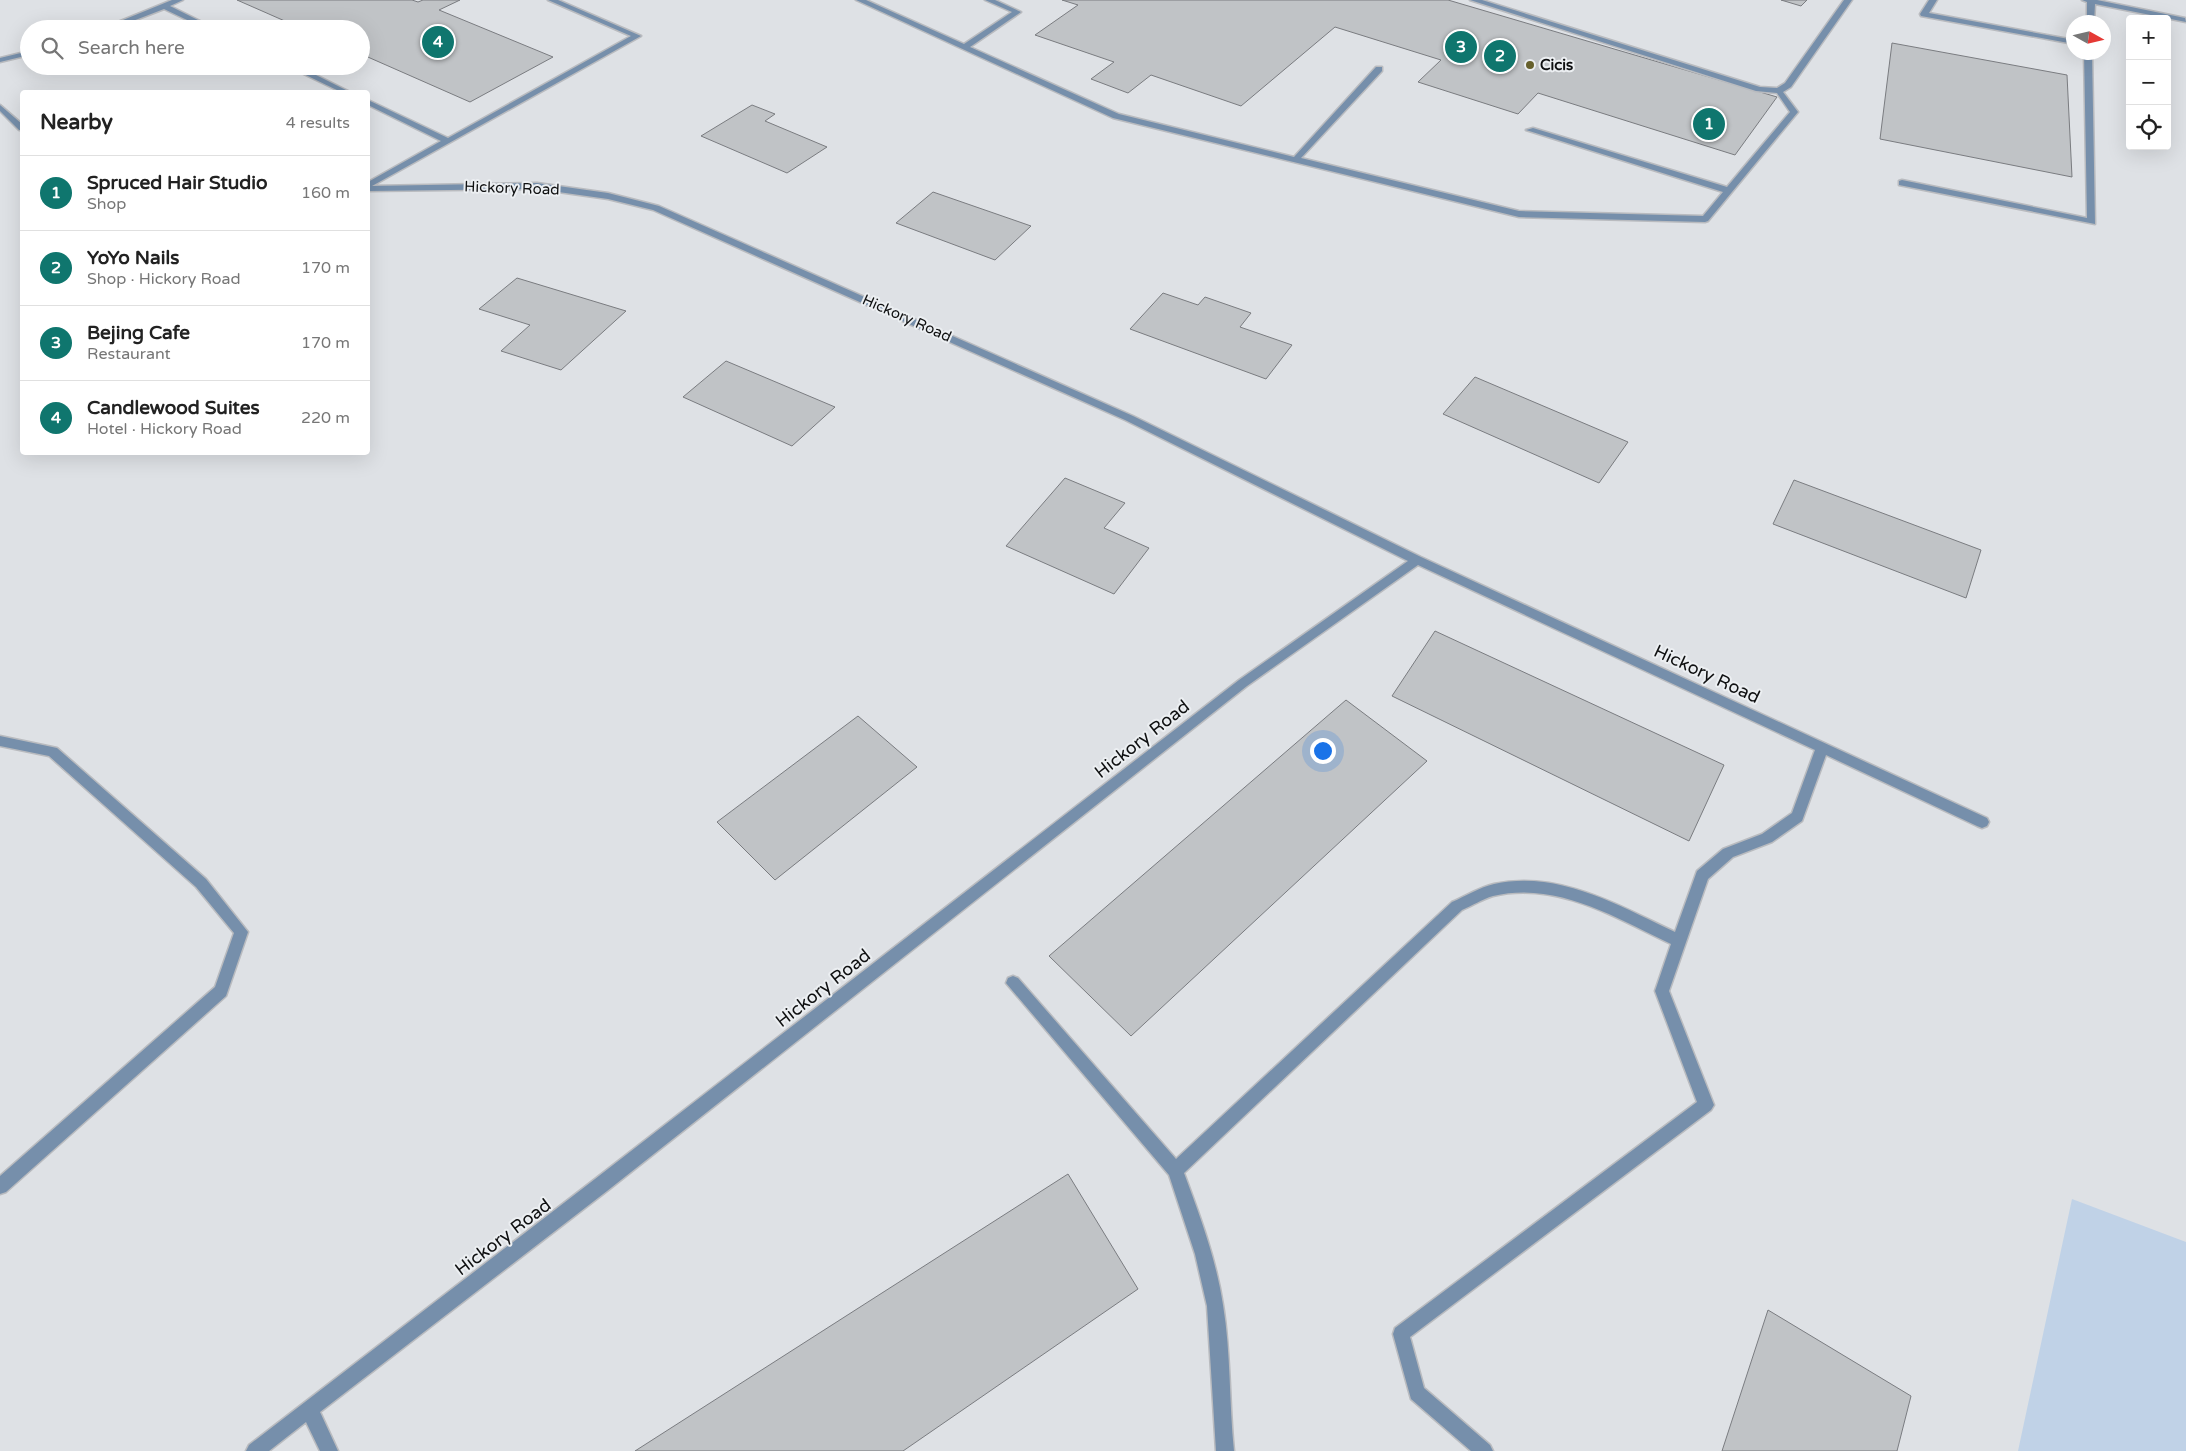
<!DOCTYPE html>
<meta charset="utf-8">
<style>
:root{--surface:#fff;--page:#f6f6f6;--text:#222;--muted:#767676;--line:#e0e0e0;--accent:#0f766e}
body{margin:0;font-family:"Varela Round",sans-serif;background:var(--page);color:var(--text)}
.controls{position:absolute;right:15px;top:15px;display:grid;overflow:hidden;border-radius:5px;box-shadow:0 5px 20px #0002}
.controls button{width:45px;height:45px;display:grid;place-items:center;padding:0;border:0;border-bottom:1px solid var(--line);background:var(--surface);color:var(--text);font:25px sans-serif}
.compass{position:absolute;left:2066px;top:15px;width:45px;height:45px;border-radius:50%;background:var(--surface);box-shadow:0 5px 20px #0002;rotate:98deg}
.you{position:absolute;left:1322px;top:750px;width:18px;height:18px;margin:-12px;border:4px solid #fff;border-radius:50%;background:#1a73e8;box-shadow:0 0 0 8px #1a73e833}
.badge{display:grid;place-items:center;width:32px;height:32px;border-radius:50%;background:var(--accent);color:#fff;font-size:16px;font-weight:700}
.pin{position:absolute;translate:-50% -50%;border:2px solid #fff;box-shadow:0 1px 5px #0006}
.list{margin:0;padding:0;list-style:none}
h2{display:flex;justify-content:space-between;align-items:center;height:65px;margin:0;padding:0 20px;font-size:21px}
h2 small{font-size:16px;font-weight:400;color:var(--muted)}
.list li{display:grid;grid-template-columns:32px 1fr auto;gap:15px;align-items:center;box-sizing:border-box;height:75px;padding:0 20px;border-top:1px solid var(--line)}
.list b{display:block;font-size:19px;white-space:nowrap}
.list p{margin:0;font-size:16px;white-space:nowrap;color:var(--muted)}
.list em{font-size:16px;font-style:normal;color:var(--muted)}
.icon{flex:none;width:28px;height:28px;fill:none;stroke:currentColor;stroke-width:2;stroke-linecap:round;stroke-linejoin:round}
.map{position:relative;flex:none;width:2186px;height:1451px;overflow:hidden}
.search{position:absolute;background:var(--surface);box-shadow:0 5px 20px #0002;left:20px;top:20px;width:350px;height:55px;display:flex;align-items:center;gap:12px;box-sizing:border-box;padding:0 18px;border-radius:28px;color:var(--muted);font-size:19px}
.panel{position:absolute;background:var(--surface);box-shadow:0 5px 20px #0002;left:20px;top:90px;width:350px;height:365px;border-radius:5px}
.map>svg:first-child{display:block}
.green{fill:#c0d2e7}
.building{fill:#c0c3c6;stroke:#7a7c80}
.lines{fill:none;stroke-linecap:round;stroke-linejoin:round}
.minor-casing{stroke:#b9bbbf;stroke-width:3}
.minor{fill:#768fab;fill-rule:evenodd}
.poi-dot{fill:#66602c;stroke:#eceff2;stroke-width:2}
.labels{text-anchor:middle;stroke-width:4;stroke-linejoin:round;paint-order:stroke}
.far-poi-label{font-size:15px;font-weight:bold;fill:#0f1011;stroke:#eceff2;text-anchor:start}
.far-street-label{font-size:15px;fill:#0f1011;stroke:#eceff2}
.street-label{font-size:18px;fill:#0f1011;stroke:#eceff2}
</style>
<div class="map">
<svg width="2186" height="1451" viewBox="0 0 2186 1451">
<rect width="100%" height="100%" fill="#dee1e5"/>
<path class="green" d="M2072 1199 2186 1242V1451H2018Z"/>
<g class="building">
<path d="M237 0H412L418 2 423 0H460L439 10 553 57 470 102 361 54V29H303Z"/>
<path d="M1062 0H1448L1777 97 1735 155 1538 93 1518 114 1418 82 1441 60 1335 27 1241 106 1151 75 1128 93 1091 79 1114 62 1035 35 1078 5Z"/>
<path d="M1781 0H1807L1801 6Z"/>
<path d="M1892 43 2067 75 2072 177 1880 139Z"/>
<path d="M752 105 775 114 765 121 827 147 787 173 701 136Z"/>
<path d="M933 192 1031 226 995 260 896 223Z"/>
<path d="M517 278 626 311 561 370 501 351 530 325 479 309Z"/>
<path d="M1163 293 1198 305 1205 297 1251 313 1240 327 1292 345 1266 379 1130 329Z"/>
<path d="M726 361 835 407 792 446 683 397Z"/>
<path d="M1475 377 1628 442 1599 483 1443 414Z"/>
<path d="M1065 478 1125 503 1104 528 1149 548 1114 594 1006 546Z"/>
<path d="M1794 480 1981 550 1966 598 1773 524Z"/>
<path d="M1435 631 1724 765 1689 841 1392 696Z"/>
<path d="M1346 700 1427 761 1131 1036 1049 956Z"/>
<path d="M858 716 917 767 775 880 717 822Z"/>
<path d="M1068 1174 1138 1289 903 1451H635Z"/>
<path d="M1768 1310 1911 1396 1897 1451H1722Z"/>
</g>
<g class="lines">
<g class="minor-casing">
<g id="minor">
<path d="M172 0H183L170 6 216 29H206L164 9 112 29H101Z"/>
<path d="M548 0H558L641 36 372 186 537 183 608 193 659 206 1133 416 1421 557 1987 818 1989 822 1987 826 1982 828 1977 826 1826 755 1802 821 1772 842 1733 857 1708 879 1669 991 1714 1105 1711 1110 1410 1337 1424 1388 1490 1445 1493 1451H1471L1411 1399 1393 1334 1395 1328 1697 1102 1655 991 1671 944C1616 918 1557 881 1493 896 1482 899 1472 906 1462 910L1184 1173C1200 1216 1216 1259 1223 1305 1231 1353 1229 1403 1234 1451H1216L1207 1306 1195 1254 1169 1175 1006 983 1008 978 1013 976 1018 978 1176 1159 1452 902C1466 896 1480 887 1494 884 1559 870 1619 906 1675 932L1697 871 1723 849 1762 834 1792 813 1815 750 1418 565 1247 686 607 1191 320 1412 338 1451H320L306 1422 269 1451H246L249 1445 595 1179 1239 680 1408 561 1125 420 653 210 608 199 537 189 368 191V182L441 141 368 105V100L448 138 631 36Z"/>
<path d="M856 0H866L964 44 1012 12 985 0H995L1021 12 970 47 1119 114 1294 157 1376 67H1382V71L1301 158 1519 211 1703 216 1723 192 1526 130 1533 128 1727 187 1790 112 1777 93 1756 91 1470 0H1482L1760 87 1777 88 1785 83 1844 0H1852L1791 87 1783 92 1798 112 1708 221 1705 222 1519 217 1113 118Z"/>
<path d="M1929 0H1937L1929 13 2074 40V44L1921 16 1920 14Z"/>
<path d="M2082 0H2097L2185 18 2186 22 2095 4 2094 22H2087V2Z"/>
<path d="M29 51V55L0 62V58Z"/>
<path d="M2084 52H2092L2095 224 1899 185V181L1902 180 2087 218Z"/>
<path d="M287 66H298L350 92H341Z"/>
<path d="M0 105 22 124V130H19L0 111Z"/>
<path d="M0 736 57 748 206 879 248 932 226 996 6 1192 0 1194V1176L215 987 234 933 196 887 49 756 0 746Z"/>
</g>
</g>
<use href="#minor" class="minor"/>
</g>
<circle class="poi-dot" cx="1530" cy="65" r="5"/>
<g class="labels">
<g class="far-poi-label">
<text x="1540" y="70">Cicis</text>
</g>
<g class="far-street-label">
<text transform="translate(512 188) rotate(2)" y="5">Hickory Road</text>
<text transform="translate(907 318) rotate(24)" y="5">Hickory Road</text>
</g>
<g class="street-label">
<text transform="translate(1707 674) rotate(25)" y="6">Hickory Road</text>
<text transform="translate(1142 739) rotate(-38)" y="6">Hickory Road</text>
<text transform="translate(823 988) rotate(-38)" y="6">Hickory Road</text>
<text transform="translate(503 1237) rotate(-37)" y="6">Hickory Road</text>
</g>
</g>
</svg>
<div class="controls">
<button>+</button>
<button>−</button>
<button><svg class="icon" aria-label="locate" viewBox="0 0 24 24"><circle cx="12" cy="12" r="6"/><path d="M12 2v4M12 18v4M2 12h4M18 12h4"/></svg></button>
</div>
<svg class="compass" viewBox="-18 -18 36 36"><path d="M0-13l5 13h-10z" fill="#e53935"/><path d="M0 13l5-13h-10z" fill="#767676"/></svg>
<div class="you"></div>
<div class="pin badge" style="left:1709px;top:124px">1</div>
<div class="pin badge" style="left:1500px;top:56px">2</div>
<div class="pin badge" style="left:1461px;top:47px">3</div>
<div class="pin badge" style="left:438px;top:42px">4</div>
<div class="search"><svg class="icon" aria-label="search" viewBox="0 0 24 24"><circle cx="10" cy="10" r="6"/><path d="M15 15l6 6"/></svg>Search here</div>
<section class="panel">
<h2>Nearby<small>4 results</small></h2>
<ul class="list">
<li><span class="badge">1</span><div><b>Spruced Hair Studio</b><p>Shop</p></div><em>160 m</em></li>
<li><span class="badge">2</span><div><b>YoYo Nails</b><p>Shop · Hickory Road</p></div><em>170 m</em></li>
<li><span class="badge">3</span><div><b>Bejing Cafe</b><p>Restaurant</p></div><em>170 m</em></li>
<li><span class="badge">4</span><div><b>Candlewood Suites</b><p>Hotel · Hickory Road</p></div><em>220 m</em></li>
</ul>
</section>
</div>
